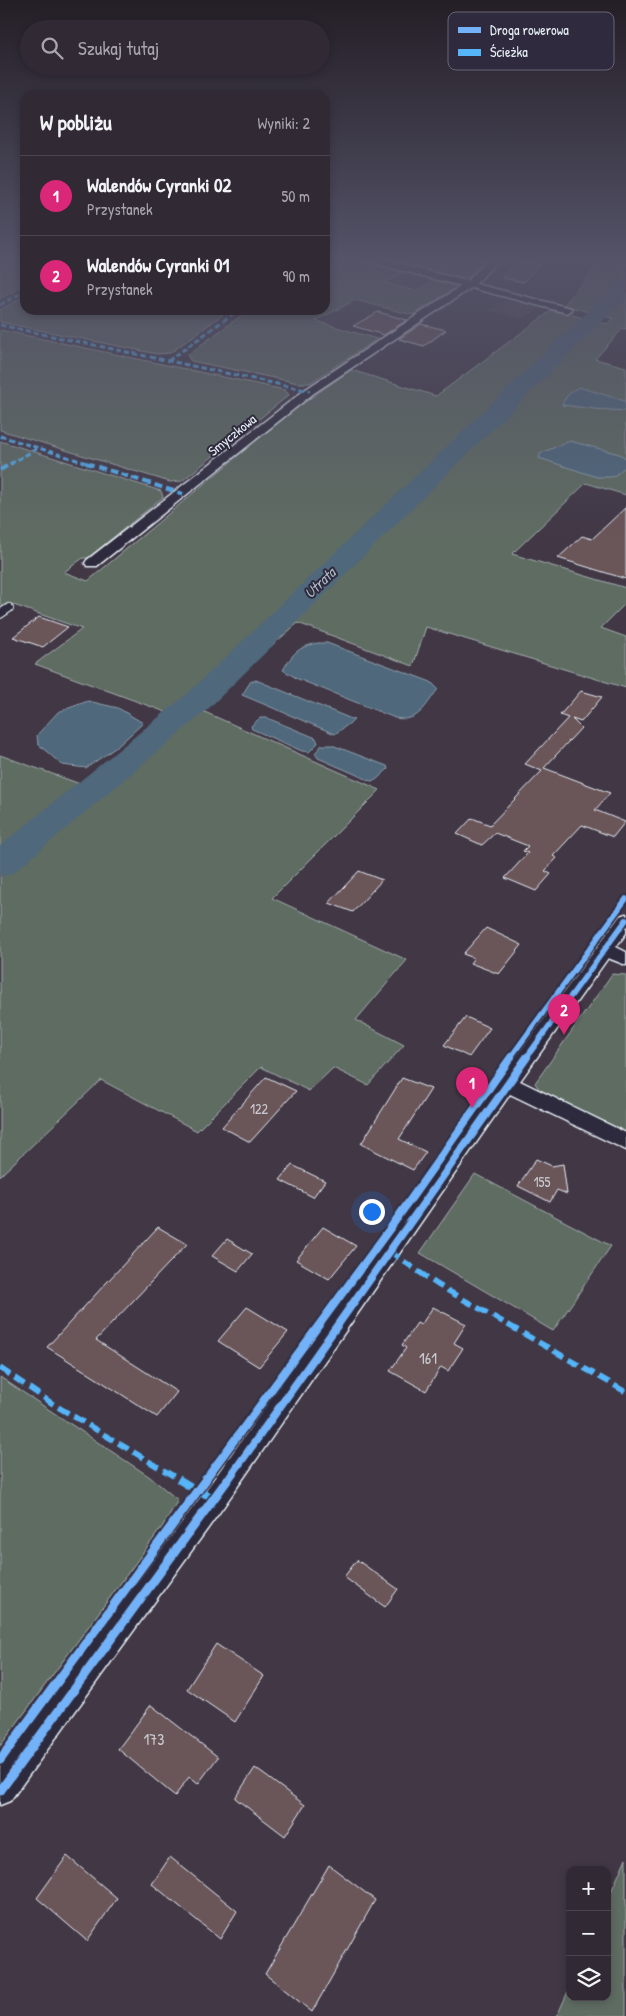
<!DOCTYPE html>
<html lang="pl">
<meta charset="utf-8">
<style>
:root{--surface:#312934;--page:#3d3540;--text:#f1f3f6;--muted:#a8a6ac;--line:#4c454f;--accent:#db2777}
body{margin:0;font-family:"Patrick Hand",sans-serif;background:var(--page);color:var(--text)}
.controls{position:absolute;right:15px;bottom:15px;display:grid;overflow:hidden;border-radius:10px;box-shadow:0 2px 8px #0003}
.controls button{width:45px;height:45px;display:grid;place-items:center;padding:0;border:0;border-bottom:1px solid var(--line);background:var(--surface);color:var(--text);font:25px sans-serif}
.you{position:absolute;left:371px;top:1211px;width:18px;height:18px;margin:-12px;border:4px solid #fff;border-radius:50%;background:#1a73e8;box-shadow:0 0 0 8px #1a73e833}
.badge{display:grid;place-items:center;width:32px;height:32px;border-radius:50%;background:var(--accent);color:#fff;font-size:16px;font-weight:700}
.pin{position:absolute;translate:-50% -41px;filter:drop-shadow(0 1px 2px #0008)}
.pin::after{content:'';position:absolute;top:26px;width:18px;height:15px;background:inherit;clip-path:polygon(0 0,100% 0,50% 100%)}
.list{margin:0;padding:0;list-style:none}
h2{display:flex;justify-content:space-between;align-items:center;height:65px;margin:0;padding:0 20px;font-size:21px}
h2 small{font-size:16px;font-weight:400;color:var(--muted)}
.list li{display:grid;grid-template-columns:32px 1fr auto;gap:15px;align-items:center;box-sizing:border-box;height:80px;padding:0 20px;border-top:1px solid var(--line)}
.list b{display:block;font-size:19px;white-space:nowrap}
.list p{margin:0;font-size:16px;white-space:nowrap;color:var(--muted)}
.list em{font-size:16px;font-style:normal;color:var(--muted)}
.icon{flex:none;width:28px;height:28px;fill:none;stroke:currentColor;stroke-width:2;stroke-linecap:round;stroke-linejoin:round}
.map{position:relative;flex:none;width:626px;height:2016px;overflow:hidden}
.search{position:absolute;background:var(--surface);box-shadow:0 2px 8px #0003;left:20px;top:20px;width:310px;height:55px;display:flex;align-items:center;gap:12px;box-sizing:border-box;padding:0 18px;border-radius:28px;color:var(--muted);font-size:19px}
.panel{position:absolute;background:var(--surface);box-shadow:0 2px 8px #0003;left:20px;top:90px;width:310px;height:225px;border-radius:15px}
.map>svg:first-child{display:block}
.built{fill:#50444e}
.green{fill:#5e6c62;stroke:#a3aead}
.water{fill:#50687b;stroke:#8d9fad}
.lines{fill:none;stroke-linecap:round;stroke-linejoin:round}
.river{fill:#50687b;fill-rule:evenodd}
.building{fill:#6a5559;stroke:#e8f1f8}
.lane-casing{stroke:#e8f1f8;stroke-width:10}
.street-casing{stroke:#e8f1f8;stroke-width:3}
.lane{stroke:#2f2a3d;stroke-width:8}
.street{fill:#2f2a3d;fill-rule:evenodd}
.quiet-far3{stroke:#56b5f8;stroke-width:3;stroke-dasharray:5.5 3;stroke-linecap:butt}
.quiet-far2{stroke:#56b5f8;stroke-width:4;stroke-dasharray:8 4;stroke-linecap:butt}
.quiet-far1{stroke:#56b5f8;stroke-width:5.5;stroke-dasharray:12 5.5;stroke-linecap:butt}
.quiet{stroke:#56b5f8;stroke-width:8;stroke-dasharray:15 8;stroke-linecap:butt}
.cycleway-far2-casing{stroke:#2f2a3d;stroke-width:9}
.cycleway-far1-casing{stroke:#2f2a3d;stroke-width:11}
.cycleway-casing{stroke:#2f2a3d;stroke-width:12}
.cycleway-far2{stroke:#73b2f8;stroke-width:5.5}
.cycleway-far1{stroke:#73b2f8;stroke-width:8}
.cycleway{stroke:#73b2f8;stroke-width:9}
.labels{text-anchor:middle;stroke-width:4;stroke-linejoin:round;paint-order:stroke}
.far-street-label{font-size:14px;fill:#e8f1f8;stroke:#2f2a3d}
.number-label{font-size:14px;fill:#c8cad0}
.far-water-label{font-size:15px;font-style:italic;fill:#abbac6;stroke:#2f2a3d}
.near-number-label{font-size:16px;fill:#c8cad0}
.key{fill:#2f2a3d;stroke:#666675;stroke-width:1}
.key-label{font-size:14px;fill:#e8f1f8}
</style>
<div class="map">
<svg width="626" height="2016" viewBox="0 0 626 2016">
<rect width="100%" height="100%" fill="#413745"/>
<filter id="ink" filterUnits="userSpaceOnUse"><feTurbulence type="fractalNoise" baseFrequency=".02" numOctaves="2"/><feDisplacementMap in="SourceGraphic" scale="10" xChannelSelector="R" yChannelSelector="G"/><feConvolveMatrix kernelMatrix="1 2 1 2 8 2 1 2 1" color-interpolation-filters="sRGB"/></filter>
<g filter="url(#ink)">
<g class="built">
<path d="M403 272 434 280 416 291 385 283Z"/>
<path d="M509 299 542 307 523 319 490 310Z"/>
</g>
<g class="green">
<path d="M0 258H25V285L0 299Z"/>
<path d="M327 258H349L403 272 385 283 416 291 434 280 450 284 454 289 413 315 355 300 316 321 377 339 310 383H298L191 361 187 355 249 310H325V259Z"/>
<path d="M378 258H486L468 277 459 278Z"/>
<path d="M541 258H626V329L623 328 595 359 626 367V495L586 483 512 554 626 588V603L601 628 626 637V688L426 627 413 666 298 623 198 709 380 790 272 898 407 960 356 1020 404 1045 368 1085 333 1068 309 1091 261 1067 197 1131 101 1080 0 1176V755L83 785 171 714 35 664 82 629 8 603 0 608V441L161 491 163 497 88 558H83L64 572 88 581 288 414 351 370 436 396 552 310 607 324 614 319 564 305 596 266Z"/>
<path d="M25 296V310H229L170 353 157 354 0 322V310Z"/>
<path d="M0 330 285 390 289 395 182 481 170 482 0 430Z"/>
<path d="M612 974 626 975V1134L541 1092 535 1083Z"/>
<path d="M475 1174 611 1246 553 1331 420 1253Z"/>
<path d="M0 1377 150 1477 178 1500 162 1527 0 1746Z"/>
<path d="M626 1858V2016H557L570 1987V1997H607V1901Z"/>
</g>
<g class="water">
<path d="M579 387 625 401 626 411 594 409 562 405C563 399 573 389 579 387Z"/>
<path d="M570 441 619 454 626 458V466L613 477H597L539 458 541 453Z"/>
<path d="M318 643H327L431 682 438 689C425 706 419 723 395 718L298 679 283 670C293 653 298 647 318 643Z"/>
<path d="M256 680 354 720 335 734 242 695 251 681Z"/>
<path d="M88 701 118 708 143 723 118 746 86 768 62 765 38 744 37 735 58 712Z"/>
<path d="M260 718H267L316 738 318 743 309 752 302 751 252 729 251 726Z"/>
<path d="M322 745H332L387 766 388 769 376 780 371 781 318 758 315 753Z"/>
</g>
<g class="lines">
<path class="river" d="M626 280V298L208 709 13 873 0 877V846L186 695 619 282Z"/>
</g>
<g class="building">
<path d="M516 261 538 265 524 282 502 278Z"/>
<path d="M378 312 407 320 384 335 353 326Z"/>
<path d="M421 324 446 330 424 346 399 339Z"/>
<path d="M626 507V579L558 558 582 536 592 539Z"/>
<path d="M39 617 68 627 43 647 13 637Z"/>
<path d="M581 691 602 697 581 722 572 719 581 728 544 768 610 793 595 810 625 822 613 837 582 825 553 856 557 858 545 871 551 874 536 891 505 878 528 853 523 851 528 846 495 833 482 845 457 834 472 818 490 825 542 771 525 764 568 718 560 715Z"/>
<path d="M359 871 382 880 353 912 329 903Z"/>
<path d="M486 928 522 945 499 974 470 963 474 958 463 954Z"/>
<path d="M466 1017 490 1028 469 1057 444 1045Z"/>
<path d="M266 1077 296 1091 250 1142 222 1127Z"/>
<path d="M402 1078 431 1089 399 1139 426 1152 413 1170 361 1144Z"/>
<path d="M536 1159 552 1166 563 1164 567 1194 557 1190 550 1202 518 1186Z"/>
<path d="M292 1165 325 1181 313 1197 280 1180Z"/>
<path d="M158 1227 187 1244 96 1340 177 1392 157 1417 47 1347Z"/>
<path d="M323 1227 356 1246 329 1279 296 1260Z"/>
<path d="M227 1239 252 1254 238 1271 212 1256Z"/>
<path d="M247 1307 288 1332 259 1367 218 1341Z"/>
<path d="M433 1307 466 1324 454 1343 463 1348 448 1371 441 1367 426 1391 390 1371 406 1348 402 1345 417 1323 421 1325Z"/>
<path d="M357 1560 398 1589 385 1607 344 1577Z"/>
<path d="M216 1644 264 1676 235 1722 187 1689Z"/>
<path d="M151 1705 218 1757 198 1784 189 1777 175 1796 118 1749Z"/>
<path d="M255 1768 305 1805 285 1836 235 1798Z"/>
<path d="M67 1856 117 1898 87 1941 37 1898Z"/>
<path d="M170 1857 237 1911 220 1939 152 1884Z"/>
<path d="M329 1865 375 1900 312 2012 265 1974Z"/>
</g>
<g class="lines">
<g class="lane-casing">
<path id="lane" d="M0 614 9 608"/>
</g>
<g class="street-casing">
<g id="street">
<path d="M360 258H376L467 281 490 258H500L476 284 571 308 572 310 567 313 471 288 314 393 97 566H87L85 563 87 560 306 389 461 286 362 260Z"/>
<path d="M626 914V933L616 947 626 952V965L608 958 520 1081 626 1133V1150L510 1094 224 1506 10 1801 0 1805V1767L206 1490 500 1079 620 916Z"/>
</g>
</g>
<use href="#lane" class="lane"/>
<use href="#street" class="street"/>
<g class="quiet-far3">
<path d="M0 305 25 291"/>
<path d="M0 325 310 391"/>
<path d="M168 361 238 310"/>
<path d="M0 436 90 464"/>
<path d="M10 464 38 448"/>
</g>
<g class="quiet-far2">
<path d="M86 463 183 494"/>
<path d="M0 470 12 463"/>
</g>
<g class="quiet-far1">
<path d="M389 1251 438 1285 626 1392"/>
<path d="M0 1368 53 1404 180 1480"/>
</g>
<path class="quiet" d="M178 1479 198 1491 215 1498"/>
<g class="cycleway-far2-casing">
<g id="cycleway-far2">
<path d="M510 1058 626 899"/>
<path d="M526 1058 626 920"/>
</g>
</g>
<g class="cycleway-far1-casing">
<g id="cycleway-far1">
<path d="M205 1480 391 1227 511 1057"/>
<path d="M228 1480 527 1057"/>
</g>
</g>
<g class="cycleway-casing">
<g id="cycleway">
<path d="M0 1760 206 1479"/>
<path d="M0 1791 228 1479"/>
</g>
</g>
<use href="#cycleway-far2" class="cycleway-far2"/>
<use href="#cycleway-far1" class="cycleway-far1"/>
<use href="#cycleway" class="cycleway"/>
</g>
</g>
<linearGradient id="sky" x2="0" y2="1"><stop stop-color="#241e26"/><stop offset="0.48" stop-color="#545368"/><stop offset="1" stop-color="#545368" stop-opacity="0"/></linearGradient>
<rect width="626" height="540" fill="url(#sky)"/>
<g class="labels">
<g class="far-street-label">
<text transform="translate(232 435) rotate(-39)" y="5">Smyczkowa</text>
</g>
<g class="number-label">
<text x="259" y="1114">122</text>
<text x="542" y="1187">155</text>
</g>
<g class="far-water-label">
<text transform="translate(320 583) rotate(-44)" y="5">Utrata</text>
</g>
<g class="near-number-label">
<text x="428" y="1364">161</text>
<text x="154" y="1745">173</text>
</g>
</g>
<rect x="448" y="12" width="166" height="58" rx="8" class="key"/>
<rect x="458" y="27" width="23" height="6" fill="#73b2f8"/>
<rect x="458" y="49" width="23" height="7" fill="#56b5f8"/>
<g class="key-label">
<text x="490" y="35">Droga rowerowa</text>
<text x="490" y="57">Ścieżka</text>
</g>
</svg>
<div class="controls">
<button>+</button>
<button>−</button>
<button><svg class="icon" aria-label="layers" viewBox="0 0 24 24"><path d="M12 4l9 5-9 5-9-5zM3 14l9 5 9-5"/></svg></button>
</div>
<div class="you"></div>
<div class="pin badge" style="left:472px;top:1108px">1</div>
<div class="pin badge" style="left:564px;top:1035px">2</div>
<div class="search"><svg class="icon" aria-label="search" viewBox="0 0 24 24"><circle cx="10" cy="10" r="6"/><path d="M15 15l6 6"/></svg>Szukaj tutaj</div>
<section class="panel">
<h2>W pobliżu<small>Wyniki: 2</small></h2>
<ul class="list">
<li><span class="badge">1</span><div><b>Walendów Cyranki 02</b><p>Przystanek</p></div><em>50 m</em></li>
<li><span class="badge">2</span><div><b>Walendów Cyranki 01</b><p>Przystanek</p></div><em>90 m</em></li>
</ul>
</section>
</div>
